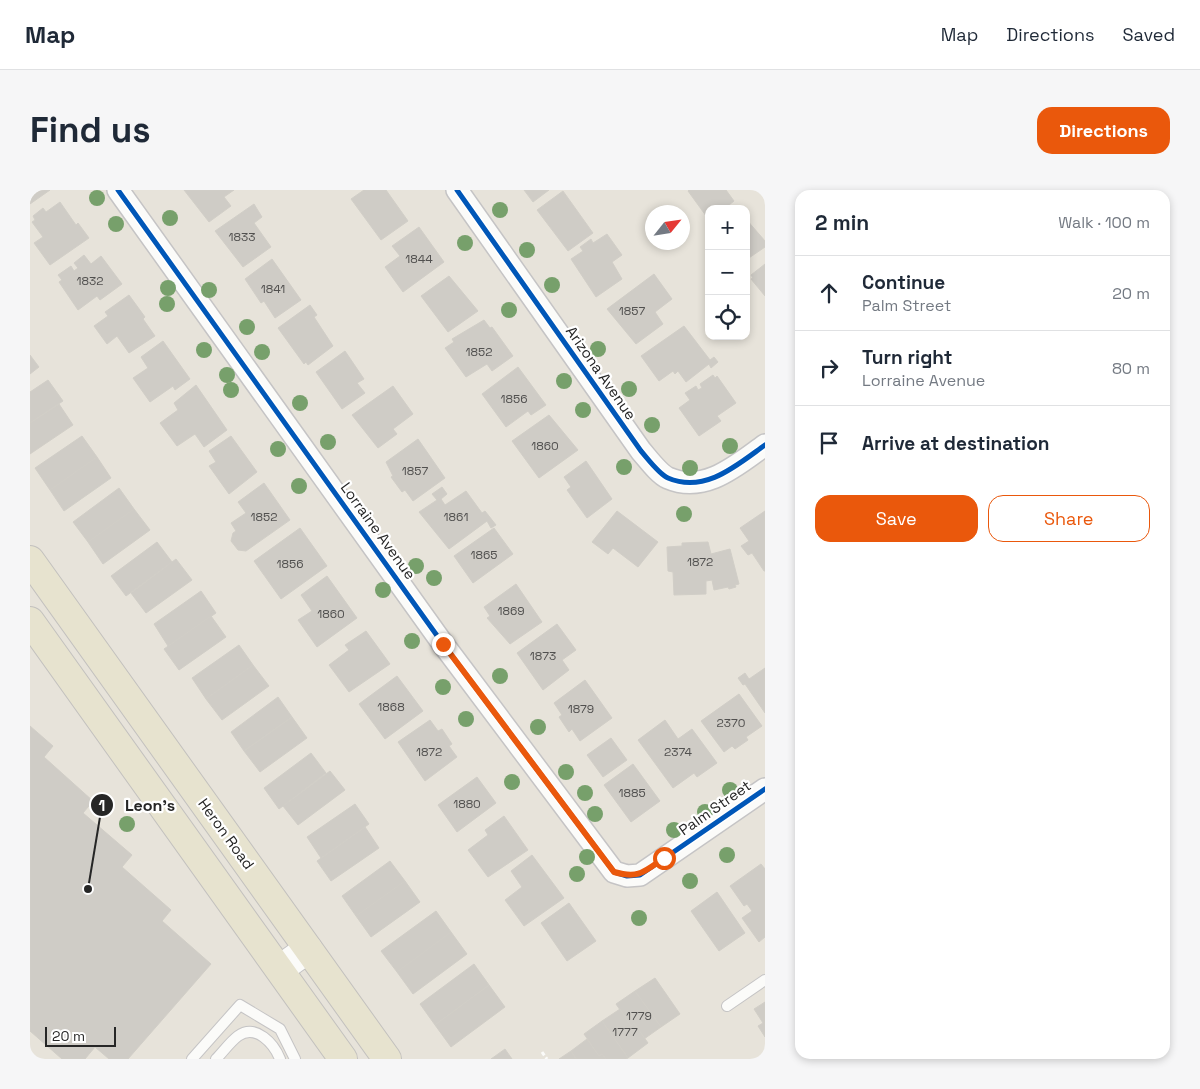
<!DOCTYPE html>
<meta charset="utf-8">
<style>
:root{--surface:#fff;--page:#f6f6f7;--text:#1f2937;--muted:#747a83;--line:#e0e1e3;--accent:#ea580c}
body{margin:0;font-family:"Space Grotesk",sans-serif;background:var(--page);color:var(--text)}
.controls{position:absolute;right:15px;top:15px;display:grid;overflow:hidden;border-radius:10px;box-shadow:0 2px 8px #0003}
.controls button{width:45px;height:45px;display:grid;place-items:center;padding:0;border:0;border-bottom:1px solid var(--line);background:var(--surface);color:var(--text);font:25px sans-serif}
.compass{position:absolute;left:615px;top:15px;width:45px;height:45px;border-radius:50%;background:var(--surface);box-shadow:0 2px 8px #0003;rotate:60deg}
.scale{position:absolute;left:15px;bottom:12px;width:71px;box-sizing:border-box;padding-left:5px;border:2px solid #262626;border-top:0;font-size:14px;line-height:18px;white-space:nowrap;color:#262626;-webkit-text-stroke:4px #fff;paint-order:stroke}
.stop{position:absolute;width:15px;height:15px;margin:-11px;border:4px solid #ea580c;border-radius:50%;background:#fff}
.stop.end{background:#ea580c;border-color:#fff;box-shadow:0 1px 5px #0008}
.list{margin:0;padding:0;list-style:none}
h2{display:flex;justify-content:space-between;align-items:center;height:65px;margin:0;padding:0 20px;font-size:21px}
h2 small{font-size:16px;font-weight:400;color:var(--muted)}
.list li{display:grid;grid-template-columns:32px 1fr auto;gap:15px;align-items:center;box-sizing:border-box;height:75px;padding:0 20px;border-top:1px solid var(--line)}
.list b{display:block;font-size:19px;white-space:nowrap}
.list p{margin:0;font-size:16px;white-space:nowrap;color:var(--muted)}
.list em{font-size:16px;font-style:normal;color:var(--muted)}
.actions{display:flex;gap:10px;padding:15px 20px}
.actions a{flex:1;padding:11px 0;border:1px solid var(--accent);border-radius:15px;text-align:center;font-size:18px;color:var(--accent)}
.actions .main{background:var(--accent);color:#fff}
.icon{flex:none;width:28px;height:28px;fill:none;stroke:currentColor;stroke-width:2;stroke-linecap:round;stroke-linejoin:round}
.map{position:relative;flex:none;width:735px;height:869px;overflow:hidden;border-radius:15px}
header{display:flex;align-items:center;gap:30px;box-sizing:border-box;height:70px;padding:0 25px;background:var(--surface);border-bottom:1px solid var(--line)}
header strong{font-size:24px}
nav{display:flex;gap:28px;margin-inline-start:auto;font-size:18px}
.intro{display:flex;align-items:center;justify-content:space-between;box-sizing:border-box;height:120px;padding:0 30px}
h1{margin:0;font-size:35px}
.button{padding:12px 22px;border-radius:15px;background:var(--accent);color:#fff;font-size:18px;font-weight:700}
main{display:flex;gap:30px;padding:0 30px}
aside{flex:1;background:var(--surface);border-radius:15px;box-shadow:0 2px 8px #0003}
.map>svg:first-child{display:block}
.building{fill:#cfccc6;stroke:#d1cec7}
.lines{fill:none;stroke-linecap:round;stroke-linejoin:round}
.lane-casing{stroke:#c5c4c5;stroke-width:12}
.street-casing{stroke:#c5c4c5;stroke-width:24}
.secondary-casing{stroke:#c5c4c5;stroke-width:30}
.primary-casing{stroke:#c3c1be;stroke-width:30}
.path{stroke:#fbfbf9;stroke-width:3;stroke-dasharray:4 2.5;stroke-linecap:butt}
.lane{stroke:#fbfbf9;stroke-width:10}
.street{stroke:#fbfbf9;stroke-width:21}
.secondary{stroke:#fbfbf9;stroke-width:28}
.primary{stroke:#e7e3cf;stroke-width:28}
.cycleway-casing{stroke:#fff;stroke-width:8}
.cycleway{stroke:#0057b8;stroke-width:5}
.tree{fill:#77a06b}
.route{stroke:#ea580c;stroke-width:6}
.labels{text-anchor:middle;stroke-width:4.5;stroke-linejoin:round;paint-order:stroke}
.number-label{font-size:12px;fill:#51504f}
.street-label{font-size:15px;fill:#262626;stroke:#fff}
.leader{fill:none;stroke:#262626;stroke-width:2}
.callout-dot{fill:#262626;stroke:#fff;stroke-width:2}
.mark-label{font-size:15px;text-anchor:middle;font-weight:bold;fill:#fff}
.callout-label{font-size:16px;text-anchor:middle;font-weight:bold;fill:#262626;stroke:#fff;stroke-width:4.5;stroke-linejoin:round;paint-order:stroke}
</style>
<header>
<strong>Map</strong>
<nav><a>Map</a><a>Directions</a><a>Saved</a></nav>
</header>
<div class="intro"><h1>Find us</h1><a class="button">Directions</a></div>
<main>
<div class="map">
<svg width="735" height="869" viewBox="0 0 735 869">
<rect width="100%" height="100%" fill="#e7e3da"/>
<g class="building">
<path d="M0 0H20L0 14Z"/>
<path d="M154 0H204L194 7 201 16 179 32Z"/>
<path d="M334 0H356L378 31 351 50 321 9Z"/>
<path d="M494 0H519L503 12Z"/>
<path d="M659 0H696L704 11 694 19H679V30L658 1Z"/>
<path d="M533 1 563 43 538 61 507 20Z"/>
<path d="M30 12 46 35 48 33 59 48 20 75 4 53 13 47 2 32 5 30 3 26 13 18 16 22Z"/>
<path d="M224 14 232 27 224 33 241 57 213 77 185 41Z"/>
<path d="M716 29 735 51V57L716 70Z"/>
<path d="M389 37 414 72 373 102 355 77 370 66 362 56Z"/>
<path d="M577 44 592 65 582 72 592 89 566 107 541 69 553 61 550 57 561 49 563 53Z"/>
<path d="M54 65 61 74 71 66 92 94 70 110 67 106 48 120 29 92 32 90 28 85 41 76 44 81 48 78 44 73Z"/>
<path d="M242 69 271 110 245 128 234 111 231 113 215 89Z"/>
<path d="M735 74V106L721 89 723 88 721 85Z"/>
<path d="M624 84 642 109 625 122 633 134 606 154 577 119Z"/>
<path d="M419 86 448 121 418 142 391 106Z"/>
<path d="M99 105 115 127 113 129 125 146 99 163 87 146 77 154 64 136 78 126 75 122Z"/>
<path d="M280 115 287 125 284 127 303 156 278 175 276 172 274 174 248 138Z"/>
<path d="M454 130 460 138 462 137 483 166 462 181 457 174 436 187 415 158 424 152 422 149Z"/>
<path d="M654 136 680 170 684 167 688 172 681 178 679 174 656 192 648 181 645 184 643 181 629 191 611 166Z"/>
<path d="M133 151 160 189 145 200 143 196 120 212 103 188 118 178 111 167Z"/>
<path d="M315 161 334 189 327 193 335 203 312 219 286 182Z"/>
<path d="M0 165 9 177 0 184Z"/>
<path d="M488 177 516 215 501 225 498 221 476 237 452 204Z"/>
<path d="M683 185 685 188 687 186 706 213 687 226 691 231 669 246 649 218 660 210 655 203 666 196 668 200 672 198 670 194Z"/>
<path d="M18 190 33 211 0 233V202Z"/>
<path d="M166 195 197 240 174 257 165 244 147 256 130 233 148 220 144 213Z"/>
<path d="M363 196 383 224 363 239 367 244 348 258 322 225Z"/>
<path d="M29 214 43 235 0 264V233Z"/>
<path d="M519 225 548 260 509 288 482 251Z"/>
<path d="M52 246 67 267 20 300 5 278Z"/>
<path d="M201 246 227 282 199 304 179 276 186 272 179 261Z"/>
<path d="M388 249 415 288 383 311 375 300 372 302 361 287 363 286 356 272Z"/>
<path d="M67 267 81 288 34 321 20 300Z"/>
<path d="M556 271 582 309 557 328 537 300 541 297 534 287Z"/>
<path d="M234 293 260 330 216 361 208 360 201 351 203 343 206 341 201 333 216 323 208 312Z"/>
<path d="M412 297 417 304 411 309 415 315 436 301 452 323 455 321 466 335 461 338 457 331 419 359 389 322 407 310 402 304Z"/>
<path d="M89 298 104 319 58 352 43 332Z"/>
<path d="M104 319 120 340 73 374 58 352Z"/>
<path d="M587 321 628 352 608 377 583 358 578 364 562 352Z"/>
<path d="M735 321V381H734L722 363 718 365 711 356 719 351 710 338Z"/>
<path d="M270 338 297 376 251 409 224 371Z"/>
<path d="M464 338 483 364 443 393 424 366Z"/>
<path d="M127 352 142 372 96 406 81 386Z"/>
<path d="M678 352 681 364 700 359 709 394 705 395 706 397 699 399 698 397 684 400 682 390 676 391V404L644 405 643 382 638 381 637 357 652 356V353Z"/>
<path d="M146 369 162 390 116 423 101 403Z"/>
<path d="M297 386 327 428 287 457 268 430 282 421 271 405Z"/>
<path d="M486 394 512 432 480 454 457 428 460 426 454 417Z"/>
<path d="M171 401 186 423 138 456 124 434Z"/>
<path d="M181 426 196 447 149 480 134 459Z"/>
<path d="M527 434 546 460 532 470 539 480 513 500 487 463Z"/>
<path d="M336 441 360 474 319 502 299 475 319 460 315 455Z"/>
<path d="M209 455 223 475 176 509 162 488Z"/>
<path d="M223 475 239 496 192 530 176 509Z"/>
<path d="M735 478V523L715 494 713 495 708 488 715 483 719 489Z"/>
<path d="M367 486 393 521 355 549 329 514Z"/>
<path d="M555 490 582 528 550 551 542 539 539 542 529 527 532 525 524 513Z"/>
<path d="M709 504 732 536 716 547 718 550 705 559 702 556 694 562 671 531Z"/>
<path d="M248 507 262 527 214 561 201 542Z"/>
<path d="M262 527 277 548 230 582 214 561Z"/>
<path d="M400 530 408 541 412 539 422 554 419 556 427 567 395 591 368 552Z"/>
<path d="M635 530 648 549 662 539 687 573 667 587 664 583 643 598 608 550Z"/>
<path d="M0 536 23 556 14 567 63 611 53 623 102 665 92 677 141 720 132 731 181 774 98 869H79L65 857 55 869H32L0 841Z"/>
<path d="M581 548 597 570 573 587 557 565Z"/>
<path d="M281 563 296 583 249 619 234 598Z"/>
<path d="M603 574 630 611 601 632 574 595Z"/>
<path d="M300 581 315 600 268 635 253 616Z"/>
<path d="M447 587 466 613 427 642 408 615Z"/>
<path d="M325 614 339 634 291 668 277 647Z"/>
<path d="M474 626 498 660 458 687 438 660 458 645 455 640Z"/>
<path d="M335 637 349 658 301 691 287 671Z"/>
<path d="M502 665 534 708 494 736 475 710 492 697 481 681Z"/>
<path d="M360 671 375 691 326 726 312 706Z"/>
<path d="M731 674 735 679V747L729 752 712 728 722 721 717 714 714 716 700 696Z"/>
<path d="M375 691 390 712 341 747 326 726Z"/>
<path d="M687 702 715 743 689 761 661 721Z"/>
<path d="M539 713 566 751 537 771 511 733Z"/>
<path d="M406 721 421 742 367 782 351 761Z"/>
<path d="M421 742 437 764 383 804 367 782Z"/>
<path d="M444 774 459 795 405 835 390 814Z"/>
<path d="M625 788 650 824 631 837 605 801Z"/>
<path d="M459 795 475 817 421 857 405 835Z"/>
<path d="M605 801 631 837 614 849 604 833 601 836 586 814Z"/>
<path d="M735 812V847L728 836 733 833 724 819Z"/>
<path d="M590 819 601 836 604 833 618 853 598 868 572 831Z"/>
<path d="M572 831 598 868 596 869H576L572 864 569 866 554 844Z"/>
<path d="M557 849 569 866 572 864 576 869H546L541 861Z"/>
<path d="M475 859 482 869H461Z"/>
<path d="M541 861 546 869H529Z"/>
</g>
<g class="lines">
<g class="lane-casing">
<g id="lane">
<path d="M697 816 735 790"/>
<path d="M162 869 210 815 250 839 265 869"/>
<path d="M186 869C193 862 200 852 208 846 226 833 244 854 250 869"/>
</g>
</g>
<g class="street-casing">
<g id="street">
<path d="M88 0 413 454 584 682 597 686 610 685 735 599"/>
<path d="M427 0 611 261C618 269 629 284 638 288 675 304 707 275 735 255"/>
</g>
</g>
<g class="secondary-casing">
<path id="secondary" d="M250 779 278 759"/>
</g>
<g class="primary-casing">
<g id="primary">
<path d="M0 370 357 869"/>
<path d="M0 431 313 869"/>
</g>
</g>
<path class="path" d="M512 862 517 869"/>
<use href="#lane" class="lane"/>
<use href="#street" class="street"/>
<use href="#secondary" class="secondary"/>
<use href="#primary" class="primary"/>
<g class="cycleway-casing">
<g id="cycleway">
<path d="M88 0 413 454 584 682 597 686 610 685 735 599"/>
<path d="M427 0 611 261C618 269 629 284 638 288 675 304 707 275 735 255"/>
</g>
</g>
<use href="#cycleway" class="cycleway"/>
</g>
<g class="tree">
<circle cx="67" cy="8" r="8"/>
<circle cx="470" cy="20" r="8"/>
<circle cx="140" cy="28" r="8"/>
<circle cx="86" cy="34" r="8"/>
<circle cx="435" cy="53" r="8"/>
<circle cx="497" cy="60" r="8"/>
<circle cx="522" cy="95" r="8"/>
<circle cx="138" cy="98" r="8"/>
<circle cx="179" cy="100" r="8"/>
<circle cx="137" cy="114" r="8"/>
<circle cx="479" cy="120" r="8"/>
<circle cx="217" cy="137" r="8"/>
<circle cx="568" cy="159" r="8"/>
<circle cx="174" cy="160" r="8"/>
<circle cx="232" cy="162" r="8"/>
<circle cx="197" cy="185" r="8"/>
<circle cx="534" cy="191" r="8"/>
<circle cx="599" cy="199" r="8"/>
<circle cx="201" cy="200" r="8"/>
<circle cx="270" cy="213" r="8"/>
<circle cx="553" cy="220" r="8"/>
<circle cx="622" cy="235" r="8"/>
<circle cx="298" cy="252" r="8"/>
<circle cx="700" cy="256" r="8"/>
<circle cx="248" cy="259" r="8"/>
<circle cx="594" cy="277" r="8"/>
<circle cx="660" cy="278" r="8"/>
<circle cx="269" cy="296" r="8"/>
<circle cx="654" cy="324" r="8"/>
<circle cx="386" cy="376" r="8"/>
<circle cx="404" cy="388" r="8"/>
<circle cx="353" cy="400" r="8"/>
<circle cx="382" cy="451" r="8"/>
<circle cx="470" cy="486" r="8"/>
<circle cx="413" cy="497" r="8"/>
<circle cx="436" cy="529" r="8"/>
<circle cx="508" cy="537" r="8"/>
<circle cx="536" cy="582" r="8"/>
<circle cx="482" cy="592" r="8"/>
<circle cx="700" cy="600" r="8"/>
<circle cx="555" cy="603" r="8"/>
<circle cx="675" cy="622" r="8"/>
<circle cx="565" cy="624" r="8"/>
<circle cx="97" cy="634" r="8"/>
<circle cx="644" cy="640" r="8"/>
<circle cx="697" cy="665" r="8"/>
<circle cx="557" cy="667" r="8"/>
<circle cx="547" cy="684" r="8"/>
<circle cx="660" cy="691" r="8"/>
<circle cx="609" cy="728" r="8"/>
</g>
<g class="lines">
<path class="route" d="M413 454 584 682C609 689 614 682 634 668"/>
</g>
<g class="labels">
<g class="number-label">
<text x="212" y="51">1833</text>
<text x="389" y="73">1844</text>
<text x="60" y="95">1832</text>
<text x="243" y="103">1841</text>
<text x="602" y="125">1857</text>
<text x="449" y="166">1852</text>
<text x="484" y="213">1856</text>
<text x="515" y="260">1860</text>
<text x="385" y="285">1857</text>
<text x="234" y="331">1852</text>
<text x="426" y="331">1861</text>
<text x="454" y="369">1865</text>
<text x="670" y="376">1872</text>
<text x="260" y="378">1856</text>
<text x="481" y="425">1869</text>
<text x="301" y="428">1860</text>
<text x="513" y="470">1873</text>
<text x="361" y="521">1868</text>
<text x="551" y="523">1879</text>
<text x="701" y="537">2370</text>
<text x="399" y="566">1872</text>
<text x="648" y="566">2374</text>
<text x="602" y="607">1885</text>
<text x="437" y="618">1880</text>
<text x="609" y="830">1779</text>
<text x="595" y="846">1777</text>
</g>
<g class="street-label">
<text transform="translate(571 183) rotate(55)" y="5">Arizona Avenue</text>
<text transform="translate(348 341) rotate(54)" y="5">Lorraine Avenue</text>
<text transform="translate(685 618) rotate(-35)" y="5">Palm Street</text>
<text transform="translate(196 644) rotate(54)" y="5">Heron Road</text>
</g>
</g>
<path class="leader" d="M58 699L72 615"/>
<g class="callout-dot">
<circle cx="58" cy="699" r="5"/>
<circle cx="72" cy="615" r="12"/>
</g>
<g class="mark-label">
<text x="72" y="621">1</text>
</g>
<g class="callout-label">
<text x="120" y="621">Leon's</text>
</g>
</svg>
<div class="controls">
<button>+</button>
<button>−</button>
<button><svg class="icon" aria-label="locate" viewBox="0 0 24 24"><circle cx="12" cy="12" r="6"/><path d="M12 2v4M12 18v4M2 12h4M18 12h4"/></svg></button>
</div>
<svg class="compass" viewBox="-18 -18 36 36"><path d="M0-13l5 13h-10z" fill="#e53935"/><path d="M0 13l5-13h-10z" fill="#747a83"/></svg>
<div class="scale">20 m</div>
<div class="stop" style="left:634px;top:668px"></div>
<div class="stop end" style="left:413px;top:454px"></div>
</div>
<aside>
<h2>2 min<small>Walk · 100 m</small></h2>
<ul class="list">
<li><svg class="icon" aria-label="ahead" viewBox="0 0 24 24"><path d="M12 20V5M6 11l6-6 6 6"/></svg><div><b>Continue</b><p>Palm Street</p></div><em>20 m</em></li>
<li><svg class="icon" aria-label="right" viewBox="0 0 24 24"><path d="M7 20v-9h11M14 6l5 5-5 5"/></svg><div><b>Turn right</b><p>Lorraine Avenue</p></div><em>80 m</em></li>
<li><svg class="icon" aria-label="arrive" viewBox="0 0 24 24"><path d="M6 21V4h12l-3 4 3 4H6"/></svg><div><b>Arrive at destination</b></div></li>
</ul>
<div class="actions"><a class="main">Save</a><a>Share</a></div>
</aside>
</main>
